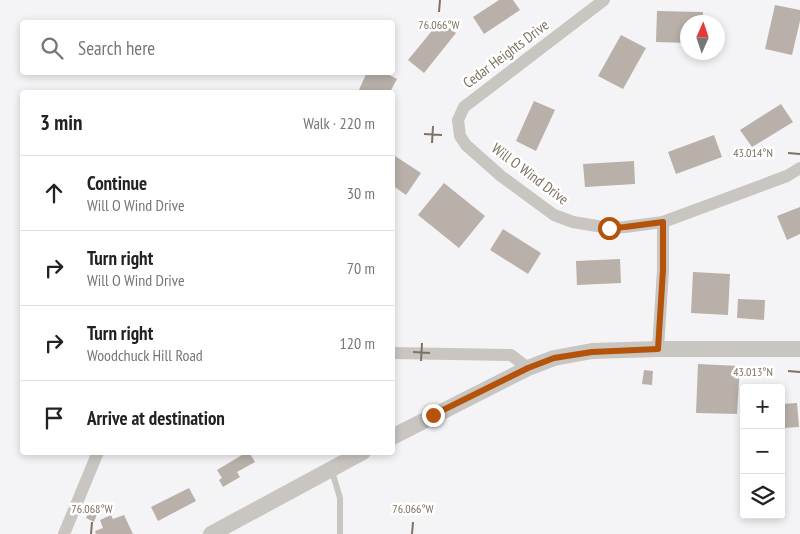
<!DOCTYPE html>
<meta charset="utf-8">
<style>
:root{--surface:#fff;--page:#f2f2f2;--text:#222;--muted:#767676;--line:#e0e0e0}
body{margin:0;font-family:"PT Sans Narrow",sans-serif;background:var(--page);color:var(--text)}
.controls{position:absolute;right:15px;bottom:15px;display:grid;overflow:hidden;border-radius:5px;box-shadow:0 2px 8px #0003}
.controls button{width:45px;height:45px;display:grid;place-items:center;padding:0;border:0;border-bottom:1px solid var(--line);background:var(--surface);color:var(--text);font:25px sans-serif}
.compass{position:absolute;left:680px;top:15px;width:45px;height:45px;border-radius:50%;background:var(--surface);box-shadow:0 2px 8px #0003;rotate:3deg}
.stop{position:absolute;width:15px;height:15px;margin:-11px;border:4px solid #b45309;border-radius:50%;background:#fff}
.stop.end{background:#b45309;border-color:#fff;box-shadow:0 1px 5px #0008}
.list{margin:0;padding:0;list-style:none}
h2{display:flex;justify-content:space-between;align-items:center;height:65px;margin:0;padding:0 20px;font-size:21px}
h2 small{font-size:16px;font-weight:400;color:var(--muted)}
.list li{display:grid;grid-template-columns:32px 1fr auto;gap:15px;align-items:center;box-sizing:border-box;height:75px;padding:0 20px;border-top:1px solid var(--line)}
.list b{display:block;font-size:19px;white-space:nowrap}
.list p{margin:0;font-size:16px;white-space:nowrap;color:var(--muted)}
.list em{font-size:16px;font-style:normal;color:var(--muted)}
.icon{flex:none;width:28px;height:28px;fill:none;stroke:currentColor;stroke-width:2;stroke-linecap:round;stroke-linejoin:round}
.map{position:relative;flex:none;width:800px;height:534px;overflow:hidden}
.search{position:absolute;background:var(--surface);box-shadow:0 2px 8px #0003;left:20px;top:20px;width:375px;height:55px;display:flex;align-items:center;gap:12px;box-sizing:border-box;padding:0 18px;border-radius:5px;color:var(--muted);font-size:19px}
.panel{position:absolute;background:var(--surface);box-shadow:0 2px 8px #0003;left:20px;top:90px;width:375px;height:365px;border-radius:5px}
.map>svg:first-child{display:block}
.building{fill:#b8b0a9}
.lines{fill:none;stroke-linecap:round;stroke-linejoin:round}
.service{stroke:#c9c5c0;stroke-width:6}
.minor{stroke:#c9c5c0;stroke-width:12}
.tertiary{stroke:#c9c5c0;stroke-width:16}
.route{stroke:#b45309;stroke-width:6}
.ticks{fill:none;stroke:#807262;stroke-width:2}
.labels{text-anchor:middle;stroke-width:5;stroke-linejoin:round;paint-order:stroke}
.street-label{font-size:15px;fill:#807262;stroke:#fff}
.ticks-label{font-size:12px;text-anchor:middle;fill:#807262;stroke:#fff;stroke-width:5;stroke-linejoin:round;paint-order:stroke}
</style>
<div class="map">
<svg width="800" height="534" viewBox="0 0 800 534">
<rect width="100%" height="100%" fill="#f4f4f7"/>
<g class="building">
<path d="M499 0H513L520 10 484 34 473 17Z"/>
<path d="M775 5 800 10V21L792 55 765 49Z"/>
<path d="M657 11 703 12V22H688V43L656 42Z"/>
<path d="M440 21 456 33 424 73 408 60Z"/>
<path d="M621 35 646 48 623 89 598 76Z"/>
<path d="M367 72H384L397 79 390 92H358Z"/>
<path d="M534 101 555 110 536 151 516 141Z"/>
<path d="M781 104 793 122 752 147 740 130Z"/>
<path d="M714 135 722 157 676 174 668 152Z"/>
<path d="M392 154 421 173 406 195 392 185Z"/>
<path d="M634 161 635 184 585 187 583 164Z"/>
<path d="M444 183 485 216 459 248 418 215Z"/>
<path d="M800 207V234L787 240 777 216Z"/>
<path d="M503 229 541 253 528 274 490 250Z"/>
<path d="M620 259 621 283 577 285 576 261Z"/>
<path d="M693 272 730 274 728 315 691 313Z"/>
<path d="M738 299 765 300 764 320 737 318Z"/>
<path d="M698 364 740 366 737 414 696 413Z"/>
<path d="M644 370 653 371 652 385 642 384Z"/>
<path d="M797 403 799 427 783 428 784 441H781V404Z"/>
<path d="M247 452H249L255 462 237 472 240 477 223 487 219 480 222 478 217 470Z"/>
<path d="M189 488 196 501 158 521 151 507Z"/>
<path d="M89 511 97 514 94 522 86 518Z"/>
<path d="M111 515 113 519 124 515 133 534H96L95 531 103 528 100 520Z"/>
</g>
<g class="lines">
<path class="service" d="M332 471 340 498V534"/>
<g class="minor">
<path d="M604 0 464 107 458 120 460 136 466 145 501 176 554 215 573 222 609 228 625 227 663 222 787 176 800 168"/>
<path d="M658 349 663 270V222"/>
<path d="M392 353 511 355 528 368"/>
<path d="M64 534 98 452"/>
</g>
<g class="tertiary">
<path d="M392 437 528 368 554 358 592 351 658 349H800"/>
<path d="M211 534 363 452"/>
</g>
</g>
<g class="lines">
<path class="route" d="M433 415 528 368 554 358 592 352 658 349 663 270V222L625 227 609 228"/>
</g>
<path class="ticks" d="M439 12 440 0M424 134 442 135M432 143 433 126M788 153 800 154M413 352 430 353M421 361 422 343M788 371 800 372M91 534 92 522M412 534 413 522"/>
<g class="labels">
<g class="street-label">
<text transform="translate(506 54) rotate(-37)" y="5">Cedar Heights Drive</text>
<text transform="translate(530 174) rotate(37)" y="5">Will O Wind Drive</text>
</g>
</g>
<g class="ticks-label">
<text x="439" y="29">76.066°W</text>
<text x="753" y="157">43.014°N</text>
<text x="753" y="376">43.013°N</text>
<text x="92" y="513">76.068°W</text>
<text x="413" y="513">76.066°W</text>
</g>
</svg>
<div class="controls">
<button>+</button>
<button>−</button>
<button><svg class="icon" aria-label="layers" viewBox="0 0 24 24"><path d="M12 4l9 5-9 5-9-5zM3 14l9 5 9-5"/></svg></button>
</div>
<svg class="compass" viewBox="-18 -18 36 36"><path d="M0-13l5 13h-10z" fill="#e53935"/><path d="M0 13l5-13h-10z" fill="#767676"/></svg>
<div class="stop" style="left:609px;top:228px"></div>
<div class="stop end" style="left:433px;top:415px"></div>
<div class="search"><svg class="icon" aria-label="search" viewBox="0 0 24 24"><circle cx="10" cy="10" r="6"/><path d="M15 15l6 6"/></svg>Search here</div>
<section class="panel">
<h2>3 min<small>Walk · 220 m</small></h2>
<ul class="list">
<li><svg class="icon" aria-label="ahead" viewBox="0 0 24 24"><path d="M12 20V5M6 11l6-6 6 6"/></svg><div><b>Continue</b><p>Will O Wind Drive</p></div><em>30 m</em></li>
<li><svg class="icon" aria-label="right" viewBox="0 0 24 24"><path d="M7 20v-9h11M14 6l5 5-5 5"/></svg><div><b>Turn right</b><p>Will O Wind Drive</p></div><em>70 m</em></li>
<li><svg class="icon" aria-label="right" viewBox="0 0 24 24"><path d="M7 20v-9h11M14 6l5 5-5 5"/></svg><div><b>Turn right</b><p>Woodchuck Hill Road</p></div><em>120 m</em></li>
<li><svg class="icon" aria-label="arrive" viewBox="0 0 24 24"><path d="M6 21V4h12l-3 4 3 4H6"/></svg><div><b>Arrive at destination</b></div></li>
</ul>
</section>
</div>
